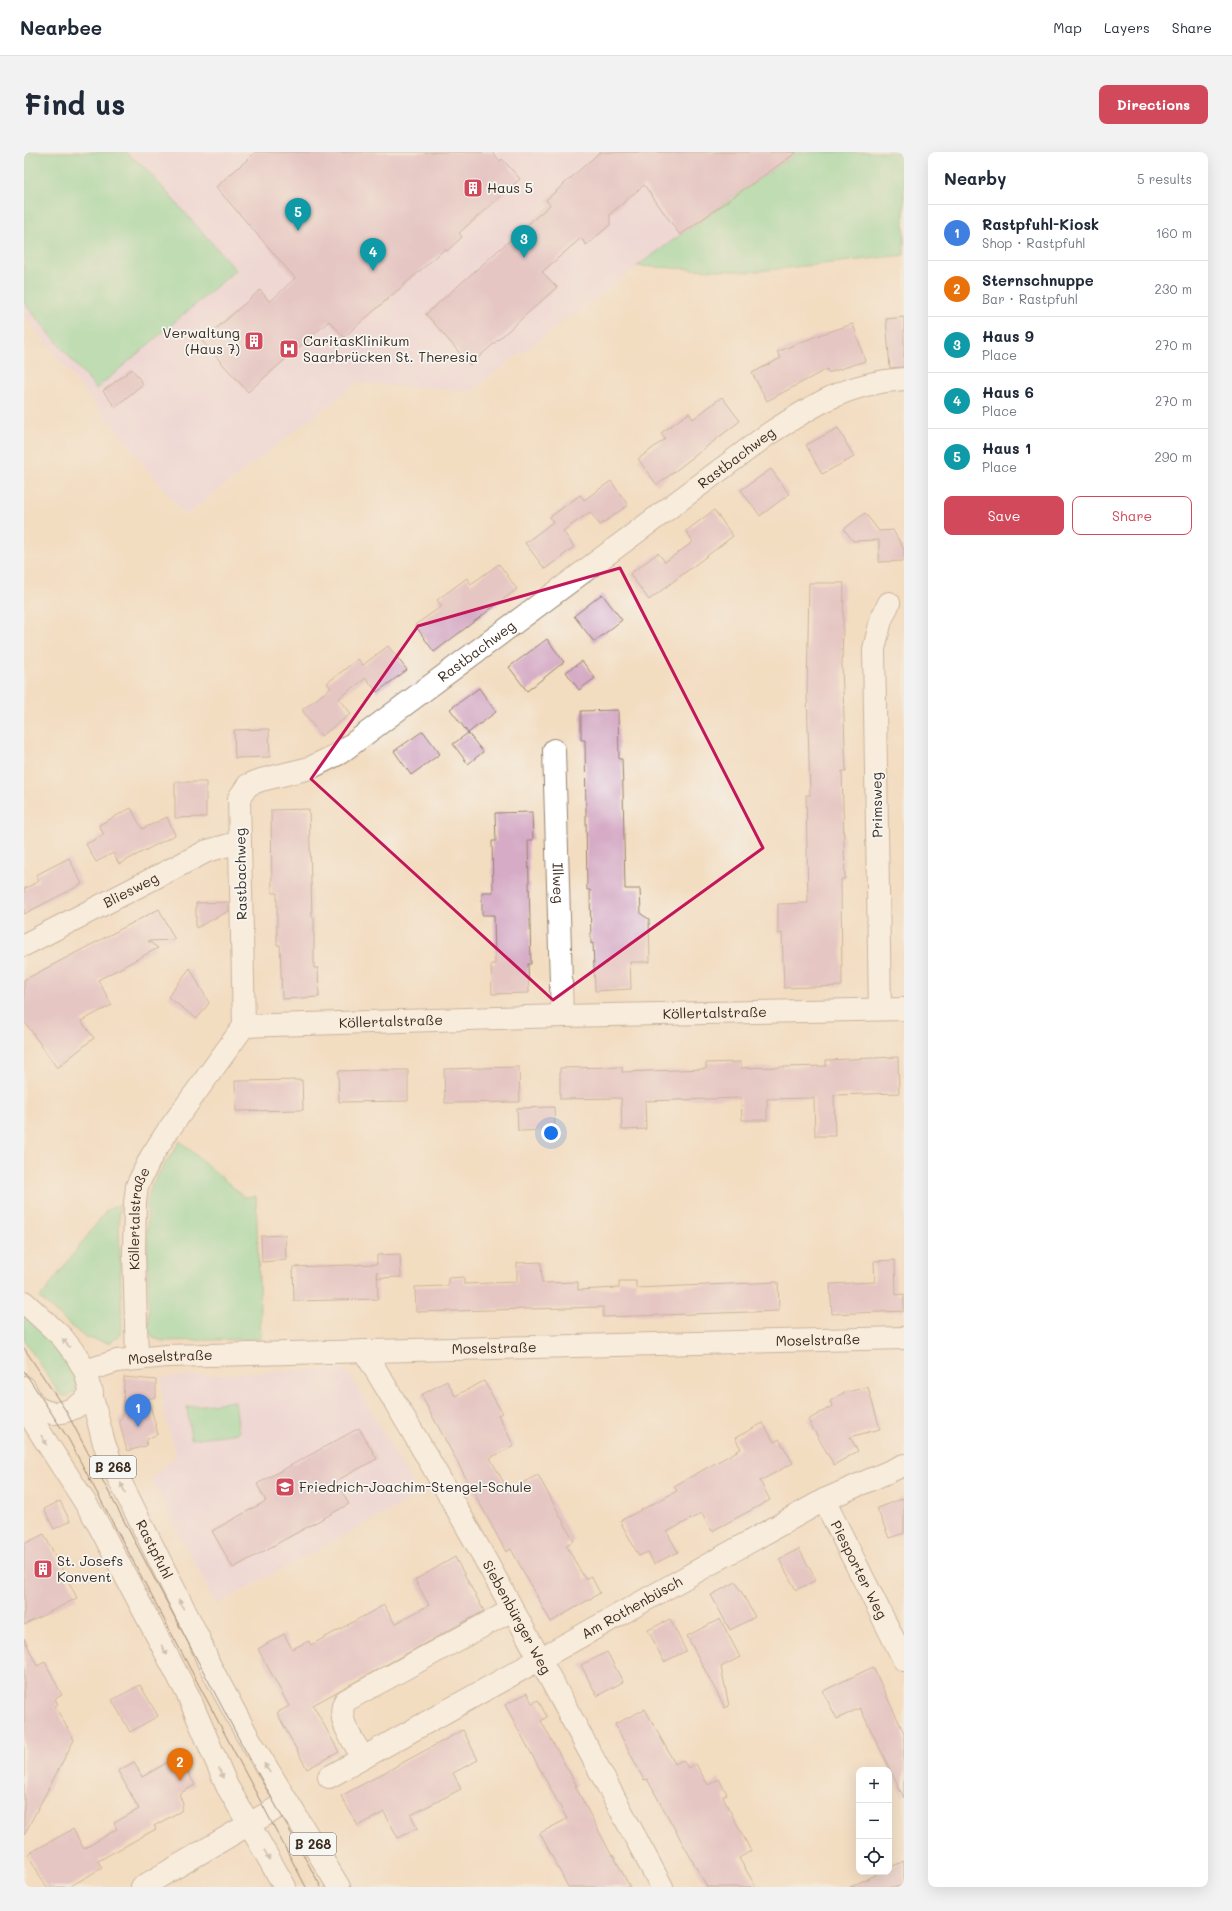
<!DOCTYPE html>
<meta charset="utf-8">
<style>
:root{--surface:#fff;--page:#f2f2f3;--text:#1f2937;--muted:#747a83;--line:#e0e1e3;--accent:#d1495b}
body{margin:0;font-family:Mali,sans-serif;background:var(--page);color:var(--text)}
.controls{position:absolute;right:12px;bottom:12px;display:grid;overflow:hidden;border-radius:8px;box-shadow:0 4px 16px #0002}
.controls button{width:36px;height:36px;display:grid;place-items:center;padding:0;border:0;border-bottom:1px solid var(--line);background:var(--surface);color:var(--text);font:20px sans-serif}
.you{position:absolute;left:527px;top:981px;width:14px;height:14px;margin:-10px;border:3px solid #fff;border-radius:50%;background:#1a73e8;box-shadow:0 0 0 6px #1a73e833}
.badge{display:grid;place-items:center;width:26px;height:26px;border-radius:50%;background:var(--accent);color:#fff;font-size:13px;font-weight:700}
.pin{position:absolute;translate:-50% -33px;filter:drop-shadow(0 1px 2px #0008)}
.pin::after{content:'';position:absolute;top:21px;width:14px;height:12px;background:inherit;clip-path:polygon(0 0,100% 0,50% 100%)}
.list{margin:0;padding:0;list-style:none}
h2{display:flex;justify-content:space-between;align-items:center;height:52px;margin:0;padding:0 16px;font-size:17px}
h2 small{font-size:13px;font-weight:400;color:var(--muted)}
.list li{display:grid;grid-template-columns:26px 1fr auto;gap:12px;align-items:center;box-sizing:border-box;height:56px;padding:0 16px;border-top:1px solid var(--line)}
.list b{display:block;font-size:15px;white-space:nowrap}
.list p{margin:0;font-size:13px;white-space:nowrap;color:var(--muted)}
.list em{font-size:13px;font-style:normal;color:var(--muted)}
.actions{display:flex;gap:8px;padding:12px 16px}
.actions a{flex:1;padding:9px 0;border:1px solid var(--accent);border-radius:8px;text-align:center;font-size:14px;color:var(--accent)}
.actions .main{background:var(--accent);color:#fff}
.icon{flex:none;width:22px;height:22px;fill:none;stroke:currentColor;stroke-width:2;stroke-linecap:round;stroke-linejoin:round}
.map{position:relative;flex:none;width:880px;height:1735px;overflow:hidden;border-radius:8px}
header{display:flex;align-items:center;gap:24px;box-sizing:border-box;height:56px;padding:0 20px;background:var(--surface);border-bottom:1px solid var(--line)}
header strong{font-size:19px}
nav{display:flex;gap:22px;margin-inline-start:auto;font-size:14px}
.intro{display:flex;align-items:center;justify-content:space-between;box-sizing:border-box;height:96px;padding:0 24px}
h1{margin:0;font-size:28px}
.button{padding:10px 18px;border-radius:8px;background:var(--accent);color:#fff;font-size:14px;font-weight:700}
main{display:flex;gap:24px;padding:0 24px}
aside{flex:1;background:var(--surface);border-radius:8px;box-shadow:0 4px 16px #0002}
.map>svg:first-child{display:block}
.built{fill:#ebd1eb}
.green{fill:#82dca2;stroke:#5e8360}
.building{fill:#d6abc6}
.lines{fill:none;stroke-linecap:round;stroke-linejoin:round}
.street-casing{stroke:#978470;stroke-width:24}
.primary-casing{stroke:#978470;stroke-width:24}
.street{stroke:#fff;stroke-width:22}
.primary{stroke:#fff;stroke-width:22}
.tram{stroke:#3b2a1e;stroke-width:1}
.oneway{fill:#a79f9a}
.marked{fill:none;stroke:#c2185b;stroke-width:3;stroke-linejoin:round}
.labels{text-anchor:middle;stroke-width:3.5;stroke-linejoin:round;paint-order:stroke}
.shield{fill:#f6f6f2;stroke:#73675e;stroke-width:1}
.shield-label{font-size:13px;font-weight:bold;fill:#3b2a1e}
.poi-label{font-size:14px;fill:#3b2a1e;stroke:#f6f6f2;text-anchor:start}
.street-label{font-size:14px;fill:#3b2a1e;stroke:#f6f6f2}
</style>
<header>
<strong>Nearbee</strong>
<nav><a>Map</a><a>Layers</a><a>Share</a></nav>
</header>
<div class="intro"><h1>Find us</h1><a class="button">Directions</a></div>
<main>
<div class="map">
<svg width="880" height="1735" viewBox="0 0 880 1735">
<rect width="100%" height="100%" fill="#f6f6f2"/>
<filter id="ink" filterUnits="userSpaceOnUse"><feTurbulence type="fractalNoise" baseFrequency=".025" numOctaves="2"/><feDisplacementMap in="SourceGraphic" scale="8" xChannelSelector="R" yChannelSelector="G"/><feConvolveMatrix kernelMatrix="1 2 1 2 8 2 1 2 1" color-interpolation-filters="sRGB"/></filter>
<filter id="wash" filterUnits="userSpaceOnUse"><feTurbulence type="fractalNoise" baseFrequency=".012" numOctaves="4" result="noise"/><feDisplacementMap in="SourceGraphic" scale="16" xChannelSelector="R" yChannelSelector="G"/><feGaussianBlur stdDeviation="0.9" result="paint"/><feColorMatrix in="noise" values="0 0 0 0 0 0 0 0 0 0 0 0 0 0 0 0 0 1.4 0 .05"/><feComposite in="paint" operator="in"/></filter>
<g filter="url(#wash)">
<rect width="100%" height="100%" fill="#f3ddc1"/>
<g class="built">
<path d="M0 0H679L634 53 656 83 446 239 333 231 161 364 0 163Z"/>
<path d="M289 1218H316L325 1222 395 1343 192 1453 127 1326 152 1304 140 1260 137 1225Z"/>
</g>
<g class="green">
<path d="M0 0H102L123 18 212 118 72 237 0 151Z"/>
<path d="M773 0H880V103L726 120 613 114Z"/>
<path d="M156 989 220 1045 232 1044 237 1187 139 1189 129 1186 125 1178 123 1048 128 1032Z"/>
<path d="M96 1052 95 1075 98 1176 95 1185 84 1191 64 1186 54 1180 16 1146 83 1058Z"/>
<path d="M0 1160C14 1174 80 1232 41 1245L35 1241 0 1188Z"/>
<path d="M211 1249 215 1281 167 1287 163 1255Z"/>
</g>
<g id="blocks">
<g class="building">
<path d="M232 0H468L476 9 478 7 496 27 435 81 438 85 423 99 421 97 320 185 305 169 224 240 178 189 236 138 246 150 271 126 192 35Z"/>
<path d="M576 0H773L656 83 620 33 586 62V73L562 93 557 86 518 120 533 135 446 213 402 162 526 53 522 48Z"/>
<path d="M880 165V215L866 216 862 167Z"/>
<path d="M829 172 841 209 804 221 803 217 743 249 728 221 757 206 753 200 792 184Z"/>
<path d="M108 217 119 232 91 255 79 239Z"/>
<path d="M698 245 716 269 633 333 614 307 641 287 637 281 665 261 669 267Z"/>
<path d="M814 276 830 305 798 322 782 293Z"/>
<path d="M747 317 765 342 736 364 717 338Z"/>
<path d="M587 329 604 353 576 373 566 360 539 379 550 395 521 417 501 391 529 370 526 365 556 343 560 348Z"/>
<path d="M690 358 709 384 625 448 606 422 634 401 641 410 669 390 662 379Z"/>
<path d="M841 361 855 379 869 378 880 398V409L855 410V388L829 389 820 377Z"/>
<path d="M475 412 493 437 410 500 391 473 418 454 413 448 443 426 447 432Z"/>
<path d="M785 431H820L818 513 822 619H818L821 727H817L818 834 760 836 758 781 754 782V752L784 751 782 643H786L783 541Z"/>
<path d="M578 442 598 468 570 490 550 464Z"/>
<path d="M523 487 540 510 503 539 485 515Z"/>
<path d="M364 494 383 518 353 540 342 526 315 546 327 562 297 584 278 558 307 536 303 531 334 507 339 513Z"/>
<path d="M558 509 571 526 555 538 542 520Z"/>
<path d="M455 536 472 560 444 581 426 557Z"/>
<path d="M594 558 595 607H598L599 637 601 737H616L617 762 625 767 626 810H606L607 837 571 839 569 791 567 792 566 738H563L561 588H557V559Z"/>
<path d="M245 577 246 605 211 606 210 578Z"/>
<path d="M399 579 416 602 387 623 370 599Z"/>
<path d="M444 581 459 600 444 612 429 592Z"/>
<path d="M151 630H182V665L151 666Z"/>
<path d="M107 656 118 677 143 665 151 683 95 712 89 701 72 710 62 692 80 683 75 673Z"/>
<path d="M285 657 288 765H290V816H294L295 845 258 847 256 793H253V741H248L247 658Z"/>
<path d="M508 660 509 688H504L507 812H504L505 841 468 842 467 812H471L470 763H458V740H469L468 689H472L471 661Z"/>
<path d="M45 706 58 732 0 762V737L15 729 12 723Z"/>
<path d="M205 750V759L172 776V751Z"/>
<path d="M135 757 151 788 124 789 134 796 74 828 88 853 57 869 70 886 33 916 0 869V828Z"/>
<path d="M166 816 185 851 173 867 144 845Z"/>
<path d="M874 905 875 941 810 943 811 984H791L790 946 743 947V968H718L717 946 621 949 622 977 598 978 597 946 536 947V916L598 915V920L682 917V911L717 910V916L802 914V908Z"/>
<path d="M495 915 496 950 421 951 420 917Z"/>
<path d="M346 918H384V949L315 950 314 919Z"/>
<path d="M278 928 279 958 212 959 211 929Z"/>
<path d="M530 955 531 978 494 979 493 956Z"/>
<path d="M261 1083 262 1108 238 1110 237 1084Z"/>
<path d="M376 1102 377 1125 354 1126 353 1119 354 1147 270 1149 269 1115 353 1112V1103Z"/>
<path d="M871 1108 872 1143 880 1142V1159L808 1162 806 1132 851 1130 850 1109Z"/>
<path d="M517 1110 518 1131 554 1130V1138L595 1136V1129H612V1136L754 1130 755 1159 579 1165V1155L392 1160 391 1135 424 1134V1126L440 1125V1132L493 1130V1111Z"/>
<path d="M100 1225 132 1228V1246H124L134 1282 123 1287 122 1294 103 1299 95 1268 99 1264Z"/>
<path d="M423 1229 431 1244 460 1229 478 1261 474 1263 490 1294 466 1306 484 1338 514 1323 550 1389 542 1393 561 1427 567 1424 576 1441 527 1470 487 1397 482 1400 397 1243Z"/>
<path d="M844 1235 856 1277 826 1285 834 1299 810 1313 784 1268 808 1254 806 1249 819 1241Z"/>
<path d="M739 1271 750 1290 755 1287 769 1311 736 1329 746 1348 688 1379 678 1361 643 1380 654 1400 630 1412 624 1400 615 1404 596 1369 653 1339 650 1334 717 1297 711 1286Z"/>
<path d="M335 1276 353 1307 312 1329 325 1352 209 1416 188 1379 242 1349 233 1332Z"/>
<path d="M880 1346V1381L865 1386 853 1356Z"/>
<path d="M36 1349 46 1369 30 1377 20 1357Z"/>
<path d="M20 1382 53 1446 0 1473V1392Z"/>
<path d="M775 1397 792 1428 772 1438 755 1407Z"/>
<path d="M431 1405 460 1459 289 1553 315 1600 283 1617 253 1561 265 1554 234 1497 260 1482 268 1497 285 1489 287 1493 360 1453 371 1472 405 1453 391 1428Z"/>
<path d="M712 1430 731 1465 706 1478 687 1443Z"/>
<path d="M646 1467 662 1499 640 1510 624 1478Z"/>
<path d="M696 1467 716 1505 697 1515 705 1554 701 1556 663 1484Z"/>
<path d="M0 1486 13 1514 21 1510 38 1543 31 1547 34 1552 31 1554 50 1588 0 1683Z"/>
<path d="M583 1500 599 1530 573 1544 557 1513Z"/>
<path d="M849 1515 880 1581V1646L836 1556 813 1567 799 1539Z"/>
<path d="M116 1533 134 1564 106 1580 88 1548Z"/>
<path d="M503 1541 508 1551 514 1548 523 1565 517 1569 553 1634H551L588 1704 589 1703 606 1735H544L516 1681 543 1667 481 1553Z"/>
<path d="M621 1557 651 1612 659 1608 664 1616 672 1612 684 1633 695 1627 703 1642 699 1644 703 1653 727 1699 715 1706 732 1735H683L623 1627 620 1628 591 1572Z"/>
<path d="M439 1578 454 1608 429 1621 437 1637 387 1663 393 1676 374 1686 360 1660 334 1674 317 1644Z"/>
<path d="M153 1605 156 1611 158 1610 171 1633 155 1642 159 1652 157 1659 130 1674 132 1677 74 1709 78 1716 45 1735H22L4 1702 49 1677 60 1697 93 1677 90 1671 115 1657 94 1619 110 1610 118 1625Z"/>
<path d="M880 1709V1735H826L857 1720H865V1716Z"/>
</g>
</g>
</g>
<g filter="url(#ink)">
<use href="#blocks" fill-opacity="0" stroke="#978470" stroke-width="1"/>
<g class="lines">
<g class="street-casing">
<g id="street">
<path id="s1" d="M530 598 538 864"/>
<path id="s2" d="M0 793 183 699 216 690"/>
<path d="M856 857 850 497 857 468 865 451"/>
<path id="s3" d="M220 874 215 646 224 633 237 628 286 616 316 601 743 283C789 253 823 231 880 227"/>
<path id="s4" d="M340 1199C447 1373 541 1555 638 1735"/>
<path id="s5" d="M113 1207 110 1100 111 1051 113 1034 127 1005 143 980 220 874 538 864 880 857"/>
<path id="s6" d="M61 1219 93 1209 142 1204 880 1186"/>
<path id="s7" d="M800 1348 880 1508"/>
<path d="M339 1606C331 1590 311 1568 321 1549L488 1458"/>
<path id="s8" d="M305 1625 800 1348 880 1313"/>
<path d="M118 1735 263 1650"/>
</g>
</g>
<g class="primary-casing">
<g id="primary">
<path id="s9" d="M0 1150 38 1185 52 1203 61 1219 80 1291 89 1315 175 1487 185 1512 223 1583 315 1735"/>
<path d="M0 1235C4 1242 8 1252 14 1256 33 1268 57 1256 68 1240"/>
<path d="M0 1254C23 1293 49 1330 72 1368L164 1543 203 1634 261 1735"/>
</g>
</g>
<use href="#street" class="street"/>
<use href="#primary" class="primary"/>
<g class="tram">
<path d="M0 1196 42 1259 215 1587 297 1735"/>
<path d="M0 1219 45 1288 282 1735"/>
</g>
</g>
<defs><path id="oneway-solid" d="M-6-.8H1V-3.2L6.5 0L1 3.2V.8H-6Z"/></defs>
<g class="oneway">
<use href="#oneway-solid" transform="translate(42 1191) rotate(-130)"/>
<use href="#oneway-solid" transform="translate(20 1288) rotate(60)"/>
<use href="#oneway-solid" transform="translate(99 1336) rotate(-115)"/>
<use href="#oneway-solid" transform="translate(157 1452) rotate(-117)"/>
<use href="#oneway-solid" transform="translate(140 1498) rotate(62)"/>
<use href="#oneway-solid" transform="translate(243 1616) rotate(-121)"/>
<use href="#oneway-solid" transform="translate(197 1621) rotate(67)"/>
<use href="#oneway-solid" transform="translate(243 1703) rotate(61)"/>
</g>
</g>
<path d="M0 0H880V1735H0ZM596 416 739 696 529 848 287 627 394 474Z" fill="#f3ddc1" fill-opacity=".55" fill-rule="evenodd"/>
<path class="marked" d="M596 416 739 696 529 848 287 627 394 474Z"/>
<defs>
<g id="building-square" transform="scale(1)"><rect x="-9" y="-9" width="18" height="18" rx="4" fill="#d1495b" stroke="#f6f6f2"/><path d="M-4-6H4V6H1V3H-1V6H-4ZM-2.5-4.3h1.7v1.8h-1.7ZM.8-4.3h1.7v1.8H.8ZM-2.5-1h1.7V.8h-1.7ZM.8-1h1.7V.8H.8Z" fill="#fff"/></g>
<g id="hospital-square" transform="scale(1)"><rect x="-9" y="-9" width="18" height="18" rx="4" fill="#d1495b" stroke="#f6f6f2"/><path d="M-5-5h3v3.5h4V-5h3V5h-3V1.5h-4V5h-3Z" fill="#fff"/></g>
<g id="school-square" transform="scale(1)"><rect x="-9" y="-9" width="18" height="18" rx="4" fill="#d1495b" stroke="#f6f6f2"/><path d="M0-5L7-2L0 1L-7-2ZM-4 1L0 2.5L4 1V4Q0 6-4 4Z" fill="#fff"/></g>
</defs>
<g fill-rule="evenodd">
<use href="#building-square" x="449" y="36"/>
<use href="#building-square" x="230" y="189"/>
<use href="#hospital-square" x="265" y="197"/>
<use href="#school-square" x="261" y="1335"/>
<use href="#building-square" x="19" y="1417"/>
</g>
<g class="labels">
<g class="shield">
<rect x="66" y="1304" width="46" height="22" rx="3"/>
<rect x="266" y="1681" width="46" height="22" rx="3"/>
</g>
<g class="shield-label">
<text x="89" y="1320">B 268</text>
<text x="289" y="1697">B 268</text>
</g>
<g class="poi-label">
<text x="463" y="41">Haus 5</text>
<text x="216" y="186" text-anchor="end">Verwaltung<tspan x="216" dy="16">(Haus 7)</tspan></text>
<text x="279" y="194">CaritasKlinikum<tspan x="279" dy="16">Saarbrücken St. Theresia</tspan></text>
<text x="275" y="1340">Friedrich-Joachim-Stengel-Schule</text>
<text x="33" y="1414">St. Josefs<tspan x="33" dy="16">Konvent</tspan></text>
</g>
<g class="street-label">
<text dy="5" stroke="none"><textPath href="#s3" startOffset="836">Rastbachweg</textPath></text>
<text dy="5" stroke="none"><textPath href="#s3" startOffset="512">Rastbachweg</textPath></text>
<text transform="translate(853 653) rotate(-91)" y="5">Primsweg</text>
<text transform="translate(217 722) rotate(-91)" y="5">Rastbachweg</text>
<text dy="5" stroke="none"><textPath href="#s1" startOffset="133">Illweg</textPath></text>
<text dy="5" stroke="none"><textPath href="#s2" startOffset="120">Bliesweg</textPath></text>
<text dy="5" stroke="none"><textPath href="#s5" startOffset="837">Köllertalstraße</textPath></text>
<text dy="5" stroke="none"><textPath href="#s5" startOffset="513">Köllertalstraße</textPath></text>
<text dy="5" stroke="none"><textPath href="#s5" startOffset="141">Köllertalstraße</textPath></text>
<text dy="5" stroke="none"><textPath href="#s6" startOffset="735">Moselstraße</textPath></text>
<text dy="5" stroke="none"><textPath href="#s6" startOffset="411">Moselstraße</textPath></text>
<text dy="5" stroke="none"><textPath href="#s6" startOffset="87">Moselstraße</textPath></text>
<text dy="5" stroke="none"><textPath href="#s9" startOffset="285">Rastpfuhl</textPath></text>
<text dy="5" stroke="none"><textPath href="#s7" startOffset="78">Piesporter Weg</textPath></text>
<text dy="5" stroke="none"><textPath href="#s8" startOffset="347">Am Rothenbüsch</textPath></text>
<text dy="5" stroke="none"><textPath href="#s4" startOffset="307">Siebenbürger Weg</textPath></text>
</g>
</g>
</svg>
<div class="controls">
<button>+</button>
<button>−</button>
<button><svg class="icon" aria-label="locate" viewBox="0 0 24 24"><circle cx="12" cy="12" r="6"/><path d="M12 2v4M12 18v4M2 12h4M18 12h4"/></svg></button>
</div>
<div class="you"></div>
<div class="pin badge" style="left:114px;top:1275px;background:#3f7fe0">1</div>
<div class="pin badge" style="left:156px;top:1629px;background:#e8710a">2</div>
<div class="pin badge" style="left:500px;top:106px;background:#0f9aa8">3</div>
<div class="pin badge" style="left:349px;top:119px;background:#0f9aa8">4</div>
<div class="pin badge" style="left:274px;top:79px;background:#0f9aa8">5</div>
</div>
<aside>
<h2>Nearby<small>5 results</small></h2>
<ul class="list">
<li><span class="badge" style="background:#3f7fe0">1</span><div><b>Rastpfuhl-Kiosk</b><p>Shop · Rastpfuhl</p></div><em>160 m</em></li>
<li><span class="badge" style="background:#e8710a">2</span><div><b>Sternschnuppe</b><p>Bar · Rastpfuhl</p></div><em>230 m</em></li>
<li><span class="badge" style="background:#0f9aa8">3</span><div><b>Haus 9</b><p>Place</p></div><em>270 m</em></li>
<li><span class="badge" style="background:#0f9aa8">4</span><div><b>Haus 6</b><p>Place</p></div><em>270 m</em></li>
<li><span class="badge" style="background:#0f9aa8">5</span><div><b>Haus 1</b><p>Place</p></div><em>290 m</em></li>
</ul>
<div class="actions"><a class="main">Save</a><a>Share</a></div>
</aside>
</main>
